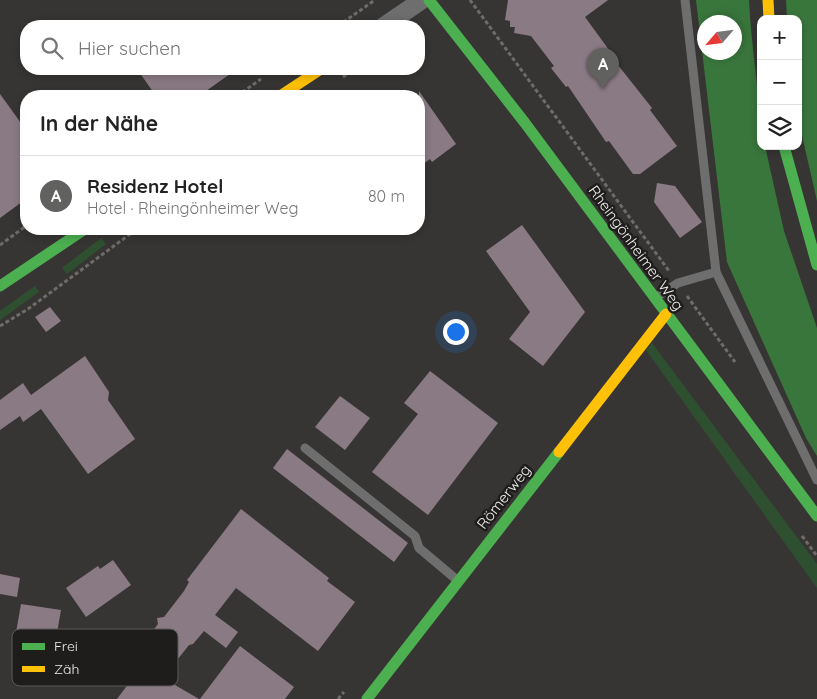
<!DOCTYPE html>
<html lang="de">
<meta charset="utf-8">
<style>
:root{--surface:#fff;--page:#f6f6f6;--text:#222;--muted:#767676;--line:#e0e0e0;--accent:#616160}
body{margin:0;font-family:Quicksand,sans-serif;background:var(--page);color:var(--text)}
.controls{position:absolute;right:15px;top:15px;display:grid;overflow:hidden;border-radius:10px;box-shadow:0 2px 8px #0003}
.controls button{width:45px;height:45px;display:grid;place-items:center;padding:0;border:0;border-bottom:1px solid var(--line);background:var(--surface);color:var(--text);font:25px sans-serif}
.compass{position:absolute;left:697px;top:15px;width:45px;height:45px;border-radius:50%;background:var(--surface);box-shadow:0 2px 8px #0003;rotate:242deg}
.you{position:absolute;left:455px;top:331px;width:18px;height:18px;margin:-12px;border:4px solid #fff;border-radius:50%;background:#1a73e8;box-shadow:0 0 0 8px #1a73e833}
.badge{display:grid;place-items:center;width:32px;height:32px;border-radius:50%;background:var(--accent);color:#fff;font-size:16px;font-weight:700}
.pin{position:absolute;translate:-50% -41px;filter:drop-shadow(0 1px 2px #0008)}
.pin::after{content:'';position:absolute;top:26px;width:18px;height:15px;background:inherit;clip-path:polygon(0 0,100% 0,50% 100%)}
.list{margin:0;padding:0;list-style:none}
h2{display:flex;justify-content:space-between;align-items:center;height:65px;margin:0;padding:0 20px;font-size:21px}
h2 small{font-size:16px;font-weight:400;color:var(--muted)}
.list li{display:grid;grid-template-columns:32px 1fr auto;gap:15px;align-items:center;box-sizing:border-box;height:80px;padding:0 20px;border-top:1px solid var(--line)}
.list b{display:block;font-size:19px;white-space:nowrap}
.list p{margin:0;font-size:16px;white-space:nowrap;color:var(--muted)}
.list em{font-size:16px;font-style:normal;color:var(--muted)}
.icon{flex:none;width:28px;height:28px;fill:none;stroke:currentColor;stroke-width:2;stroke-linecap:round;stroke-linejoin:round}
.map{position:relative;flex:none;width:817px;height:699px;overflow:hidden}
.search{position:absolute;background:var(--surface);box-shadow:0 2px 8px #0003;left:20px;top:20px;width:405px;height:55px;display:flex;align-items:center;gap:12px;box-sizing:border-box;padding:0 18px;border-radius:20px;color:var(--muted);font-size:19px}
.panel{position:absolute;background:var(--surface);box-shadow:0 2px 8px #0003;left:20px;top:90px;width:405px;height:145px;border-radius:20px}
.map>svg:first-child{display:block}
.green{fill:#2f5030}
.forest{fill:#39763c;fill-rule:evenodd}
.building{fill:#8a7a84}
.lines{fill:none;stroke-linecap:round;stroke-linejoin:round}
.path{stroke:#6e6c6b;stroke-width:3;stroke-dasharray:4 2.5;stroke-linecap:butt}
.lane{stroke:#6f6e6e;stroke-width:9}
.street{stroke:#6f6e6e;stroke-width:18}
.fast{stroke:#4caf50;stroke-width:11}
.slow{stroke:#ffc107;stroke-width:11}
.labels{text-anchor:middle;stroke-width:5;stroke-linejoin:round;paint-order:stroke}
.street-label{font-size:15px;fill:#efedeb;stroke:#1f1d1c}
.key{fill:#1f1d1c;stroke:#5d5b5a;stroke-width:1}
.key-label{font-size:14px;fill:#efedeb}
</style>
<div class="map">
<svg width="817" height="699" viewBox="0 0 817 699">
<rect width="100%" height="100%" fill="#373533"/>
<g class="green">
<path d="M101 238 106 244 67 274 62 268Z"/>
<path d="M35 286 39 292 0 320V311Z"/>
<path d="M652 343 817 564V588L646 350Z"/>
</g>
<g class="forest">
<path d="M696 0H749C751 49 761 97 761 146H765L784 231 817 328V456L806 438 727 262ZM704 22H734V52H704Z"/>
<path d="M786 0H817V201L798 118V19H787Z"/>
</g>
<g class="building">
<path d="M508 0H608L585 17 612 54 610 55 652 108 650 110 677 146 640 174H633L609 141 606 142 568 86 566 87 551 68 554 66 531 36 514 33 515 27H510V21L505 20Z"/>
<path d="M137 69H237L199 96H156Z"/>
<path d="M419 91 456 144 432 162 430 159 419 167Z"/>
<path d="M0 94 26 130V199L0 218Z"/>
<path d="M657 183 675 186 702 222 680 238 654 202Z"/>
<path d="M522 225 585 312 543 366 509 339 530 312 486 251Z"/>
<path d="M50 307 61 321 46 332 35 317Z"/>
<path d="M85 356 109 392 108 400 135 439 88 474 41 409 23 422 20 416 0 430V400L23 383 31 395Z"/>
<path d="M430 371 498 423 428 515 372 472 418 414 404 403Z"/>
<path d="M340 396 370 418 345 450 315 427Z"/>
<path d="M287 449 408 543 394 562 273 468Z"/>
<path d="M241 509 329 578 327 581 355 602 318 651 236 588 215 615 238 632 226 648 204 631 193 644 189 645 163 678 199 699H117L153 651 143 644 158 624 157 618 164 617 184 591 189 582 187 580Z"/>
<path d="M113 560 131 585 86 617 66 588 98 566 100 569Z"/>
<path d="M0 574 20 578 17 597 0 594Z"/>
<path d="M21 604 61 610 54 650 14 644Z"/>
<path d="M240 646 294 687 285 699H200Z"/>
</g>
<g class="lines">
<g class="path">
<path d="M470 0 669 271"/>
<path d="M338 26 375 0"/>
<path d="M343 77 355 69"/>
<path d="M237 96 261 79"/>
<path d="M0 245 26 226"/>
<path d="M687 296 735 362"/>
<path d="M0 326 28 309 137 229"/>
<path d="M802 536 817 556"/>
<path d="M338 699 344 692"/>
</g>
<g class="lane">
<path d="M685 0 716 272 817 480"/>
<path d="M655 298 678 283 716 272"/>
<path d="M305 448 415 536 419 548 457 580"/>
</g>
<path class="street" d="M384 26 422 0"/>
<g class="fast">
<path d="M429 0 525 123 817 516"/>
<path d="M784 146 817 265"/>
<path d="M0 286 85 229"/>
<path d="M367 699 559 452"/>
</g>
<g class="slow">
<path d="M768 0 769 19"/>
<path d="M280 96 321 69"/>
<path d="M559 452 666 314"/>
</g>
</g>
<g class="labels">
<g class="street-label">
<text transform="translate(636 248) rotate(54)" y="5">Rheingönheimer Weg</text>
<text transform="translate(504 497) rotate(-52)" y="5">Römerweg</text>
</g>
</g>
<rect x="12" y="629" width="166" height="57" rx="8" class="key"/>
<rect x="22" y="643" width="23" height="7" fill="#4caf50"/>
<rect x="22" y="666" width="23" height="6" fill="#ffc107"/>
<g class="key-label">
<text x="54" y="651">Frei</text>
<text x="54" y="674">Zäh</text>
</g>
</svg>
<div class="controls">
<button>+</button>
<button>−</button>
<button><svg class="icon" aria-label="layers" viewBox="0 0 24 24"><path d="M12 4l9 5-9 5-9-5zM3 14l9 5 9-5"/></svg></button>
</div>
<svg class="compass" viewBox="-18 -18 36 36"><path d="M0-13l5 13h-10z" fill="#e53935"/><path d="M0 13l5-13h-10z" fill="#767676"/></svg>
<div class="you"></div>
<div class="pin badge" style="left:603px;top:89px">A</div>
<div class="search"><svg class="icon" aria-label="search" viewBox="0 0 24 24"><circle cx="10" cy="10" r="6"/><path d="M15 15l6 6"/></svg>Hier suchen</div>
<section class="panel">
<h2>In der Nähe<small></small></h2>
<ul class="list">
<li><span class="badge">A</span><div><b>Residenz Hotel</b><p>Hotel · Rheingönheimer Weg</p></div><em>80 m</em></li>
</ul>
</section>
</div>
